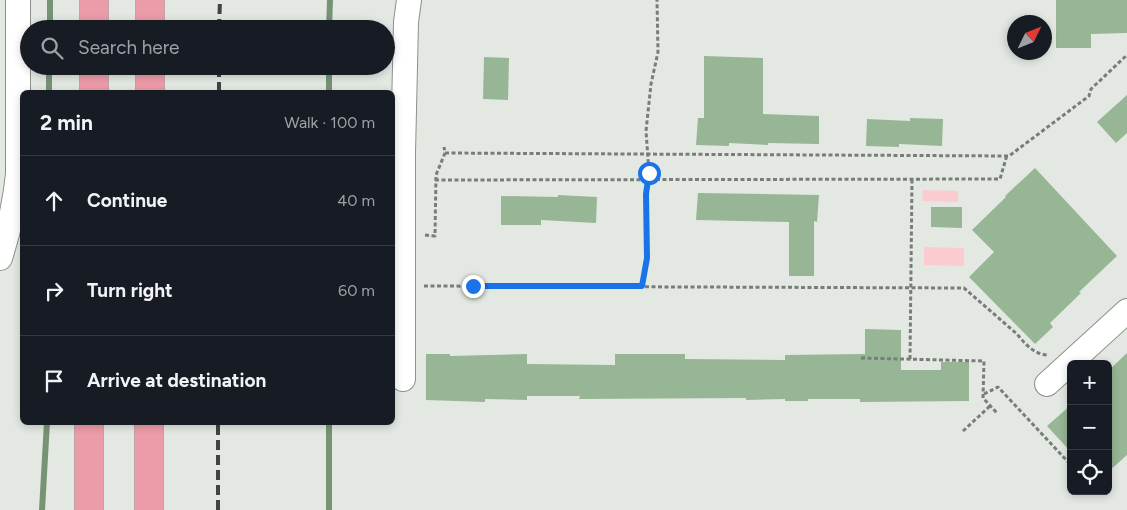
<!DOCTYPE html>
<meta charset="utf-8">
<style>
:root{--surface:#171b24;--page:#20242c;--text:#f1f3f6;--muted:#9ea1a6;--line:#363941}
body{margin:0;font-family:Figtree,sans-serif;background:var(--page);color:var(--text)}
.controls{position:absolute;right:15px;bottom:15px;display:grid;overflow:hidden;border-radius:8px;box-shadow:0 2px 8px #0003}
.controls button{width:45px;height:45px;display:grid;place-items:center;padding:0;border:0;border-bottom:1px solid var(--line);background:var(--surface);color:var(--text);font:25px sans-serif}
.compass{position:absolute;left:1007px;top:15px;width:45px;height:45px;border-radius:50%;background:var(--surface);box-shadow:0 2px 8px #0003;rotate:47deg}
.stop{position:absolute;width:15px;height:15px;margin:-11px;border:4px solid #1a73e8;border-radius:50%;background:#fff}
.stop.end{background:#1a73e8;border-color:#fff;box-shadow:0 1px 5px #0008}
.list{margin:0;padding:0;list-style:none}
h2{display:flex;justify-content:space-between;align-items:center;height:65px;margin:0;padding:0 20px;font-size:21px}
h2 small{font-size:16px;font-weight:400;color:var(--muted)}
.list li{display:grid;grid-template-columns:32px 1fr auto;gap:15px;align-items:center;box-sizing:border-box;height:90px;padding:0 20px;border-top:1px solid var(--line)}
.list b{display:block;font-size:19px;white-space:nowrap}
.list em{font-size:16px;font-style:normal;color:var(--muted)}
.icon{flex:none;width:28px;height:28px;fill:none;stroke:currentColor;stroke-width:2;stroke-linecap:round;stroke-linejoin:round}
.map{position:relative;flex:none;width:1127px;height:510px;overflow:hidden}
.search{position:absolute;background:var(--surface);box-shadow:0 2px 8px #0003;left:20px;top:20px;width:375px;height:55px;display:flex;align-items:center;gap:12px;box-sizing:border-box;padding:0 18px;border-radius:28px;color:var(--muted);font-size:19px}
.panel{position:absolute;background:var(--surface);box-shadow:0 2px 8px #0003;left:20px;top:90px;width:375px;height:335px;border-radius:8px}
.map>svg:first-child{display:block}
.green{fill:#fbcbd0}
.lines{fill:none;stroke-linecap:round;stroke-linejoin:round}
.stream{stroke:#769475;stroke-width:6}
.building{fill:#97b695}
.minor-casing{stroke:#8c918b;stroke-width:26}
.trunk-casing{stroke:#9f6069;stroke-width:29}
.path{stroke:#797d79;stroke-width:3;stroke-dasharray:4 2.5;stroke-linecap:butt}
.minor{stroke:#fff;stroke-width:24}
.trunk{stroke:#ec9ca8;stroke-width:28}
.rail{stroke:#414441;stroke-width:4;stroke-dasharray:10 5;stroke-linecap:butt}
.route{stroke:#1a73e8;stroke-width:6}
</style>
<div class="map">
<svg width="1127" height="510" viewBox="0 0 1127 510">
<rect width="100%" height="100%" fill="#e3e9e2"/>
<g class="green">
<path d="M923 190 958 191V202L922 201Z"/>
<path d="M924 247 964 248V266L924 265Z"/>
</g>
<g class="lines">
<g class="stream">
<path d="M50 29V0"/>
<path d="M329 29 330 0"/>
<path d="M329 66V92"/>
<path d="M49 92V66"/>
<path d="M329 422V510"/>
<path d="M42 510 47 422"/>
</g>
</g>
<g class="building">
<path d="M1056 0H1127V33L1091 34V48H1056Z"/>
<path d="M704 56 763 58V114L819 116V144L768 143V145L729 143V146L696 145 698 118H704Z"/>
<path d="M484 57 509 58 508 100 483 99Z"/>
<path d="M1127 95V133L1116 143 1097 122Z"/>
<path d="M910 118 943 119 942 146 899 144V147L866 146 867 119 910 121Z"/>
<path d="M1035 168 1117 256 1079 292 1081 293 1050 323 1053 327 1035 344 969 277 994 252 972 230 1006 197 1005 196Z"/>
<path d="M698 193 819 195 817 222 814 221V276H789V222L696 220Z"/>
<path d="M558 195 597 197 596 223 541 220V225H501V196L558 197Z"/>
<path d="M931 207H962V228L931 227Z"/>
<path d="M865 329 901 330V370H941V362H969V401L860 402V399H808V401H785V399L746 400V398L579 399 580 396H527V400L485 399V402L426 400V354H450V356L527 354V364L615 365V354H685V359L785 360V355L865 354Z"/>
<path d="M1127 353V455L1108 472V371Z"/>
<path d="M1071 405V452L1047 426Z"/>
</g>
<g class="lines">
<g class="minor-casing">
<g id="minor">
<path d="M0 258C9 230 15 203 18 174V0"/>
<path d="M403 379V153L406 22 409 0"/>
<path d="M1047 384 1127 311"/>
</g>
</g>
<g class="trunk-casing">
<g id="trunk">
<path d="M150 0V29"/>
<path d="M94 29V0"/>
<path d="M150 66V92"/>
<path d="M94 92V66"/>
<path d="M89 510V422"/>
<path d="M149 510V422"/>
</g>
</g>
<g class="path">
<path d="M445 153 1009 156 1089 96 1091 89 1127 55"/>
<path d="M435 180 1000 179 1007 155"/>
<path d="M425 235 435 236 436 175 445 153 444 147"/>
<path d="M424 286 964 288 1017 334C1025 344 1034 354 1047 355"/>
<path d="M643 286V275L647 258 646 194 649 173 646 131 651 84 658 52 657 0"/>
<path d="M861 358 984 361 983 398 997 413"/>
<path d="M910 359 912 179"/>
<path d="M984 394 998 387 1070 464"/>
<path d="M963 431 990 406"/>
</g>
<use href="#minor" class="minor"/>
<use href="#trunk" class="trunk"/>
<g class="rail">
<path d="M219 29 220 0"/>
<path d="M219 92V66"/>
<path d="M218 510V422"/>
</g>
</g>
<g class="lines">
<path class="route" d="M473 286H642L647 258 646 194 649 173"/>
</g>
</svg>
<div class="controls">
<button>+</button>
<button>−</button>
<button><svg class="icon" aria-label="locate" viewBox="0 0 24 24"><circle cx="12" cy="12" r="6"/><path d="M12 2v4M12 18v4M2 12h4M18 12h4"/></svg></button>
</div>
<svg class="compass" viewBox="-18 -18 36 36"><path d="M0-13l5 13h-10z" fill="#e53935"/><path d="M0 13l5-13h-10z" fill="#9ea1a6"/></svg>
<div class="stop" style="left:649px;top:173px"></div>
<div class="stop end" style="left:473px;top:286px"></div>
<div class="search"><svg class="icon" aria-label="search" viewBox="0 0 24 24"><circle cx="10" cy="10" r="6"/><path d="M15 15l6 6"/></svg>Search here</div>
<section class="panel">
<h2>2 min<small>Walk · 100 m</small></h2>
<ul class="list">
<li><svg class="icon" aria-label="ahead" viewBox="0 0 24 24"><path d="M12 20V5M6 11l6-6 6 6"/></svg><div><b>Continue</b></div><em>40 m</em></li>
<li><svg class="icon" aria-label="right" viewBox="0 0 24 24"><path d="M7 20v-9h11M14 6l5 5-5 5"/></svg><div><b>Turn right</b></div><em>60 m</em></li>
<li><svg class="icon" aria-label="arrive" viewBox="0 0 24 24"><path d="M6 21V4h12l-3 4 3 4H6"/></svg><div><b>Arrive at destination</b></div></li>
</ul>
</section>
</div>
